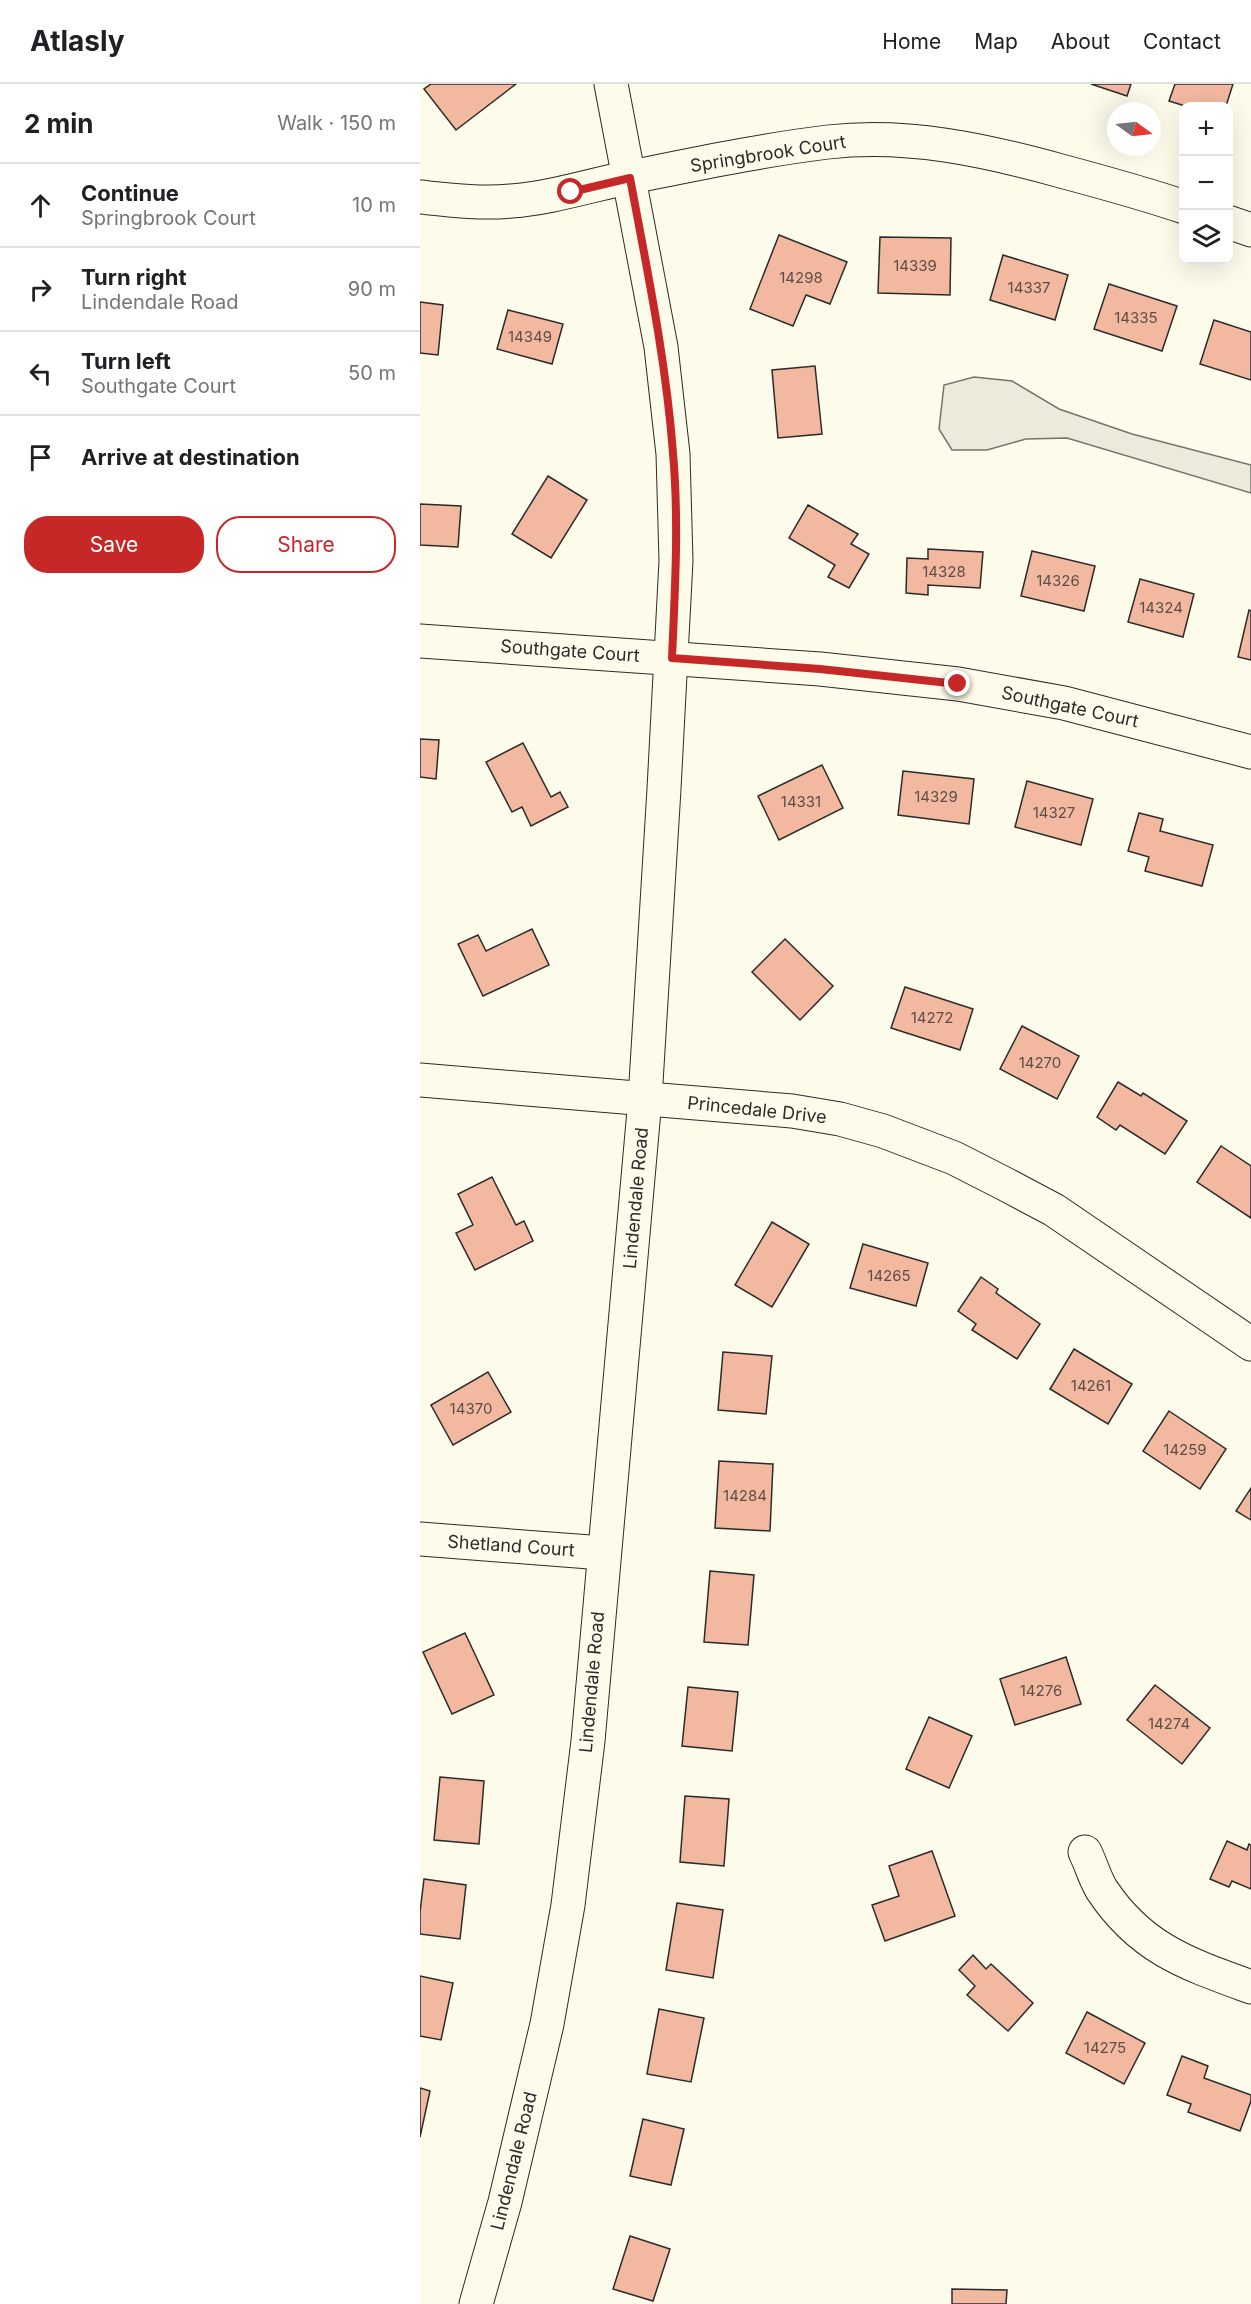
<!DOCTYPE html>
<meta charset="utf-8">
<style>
:root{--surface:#fff;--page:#f6f6f6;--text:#202124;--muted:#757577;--line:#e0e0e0;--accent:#c62828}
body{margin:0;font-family:Inter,sans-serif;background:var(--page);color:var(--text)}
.controls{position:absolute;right:18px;top:18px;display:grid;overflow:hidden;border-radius:12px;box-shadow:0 6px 24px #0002}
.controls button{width:54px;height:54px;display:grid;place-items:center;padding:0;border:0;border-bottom:2px solid var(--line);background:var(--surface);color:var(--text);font:30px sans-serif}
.compass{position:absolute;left:687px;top:18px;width:54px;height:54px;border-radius:50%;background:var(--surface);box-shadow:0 6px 24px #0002;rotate:105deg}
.stop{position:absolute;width:18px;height:18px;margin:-14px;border:4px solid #c62828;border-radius:50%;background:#fff}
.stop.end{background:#c62828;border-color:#fff;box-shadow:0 2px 6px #0008}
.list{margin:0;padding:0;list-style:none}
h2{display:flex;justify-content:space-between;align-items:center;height:78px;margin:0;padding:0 24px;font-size:26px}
h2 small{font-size:20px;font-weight:400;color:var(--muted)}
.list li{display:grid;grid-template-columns:39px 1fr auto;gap:18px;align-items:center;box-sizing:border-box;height:84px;padding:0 24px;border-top:2px solid var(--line)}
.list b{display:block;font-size:22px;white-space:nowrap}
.list p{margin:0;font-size:20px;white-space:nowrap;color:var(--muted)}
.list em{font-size:20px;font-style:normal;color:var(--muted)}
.actions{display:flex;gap:12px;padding:18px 24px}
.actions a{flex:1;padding:14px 0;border:2px solid var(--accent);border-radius:24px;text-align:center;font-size:21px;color:var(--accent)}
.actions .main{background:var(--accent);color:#fff}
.icon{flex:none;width:33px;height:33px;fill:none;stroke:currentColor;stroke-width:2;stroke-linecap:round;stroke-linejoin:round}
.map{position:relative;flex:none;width:831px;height:2220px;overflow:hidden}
header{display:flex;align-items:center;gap:36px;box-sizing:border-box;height:84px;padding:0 30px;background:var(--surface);border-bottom:2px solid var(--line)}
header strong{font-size:28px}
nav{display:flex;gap:33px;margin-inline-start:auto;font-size:21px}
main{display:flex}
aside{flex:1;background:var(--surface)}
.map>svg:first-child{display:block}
.green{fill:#ecebdb;stroke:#74746e;stroke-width:1.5}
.building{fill:#f2b8a0;stroke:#2b2b2b;stroke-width:1.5}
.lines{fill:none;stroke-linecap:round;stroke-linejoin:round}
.minor-casing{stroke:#2b2b2b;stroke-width:35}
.minor{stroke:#fdfbea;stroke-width:33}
.route{stroke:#c62828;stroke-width:8}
.labels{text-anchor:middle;stroke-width:4.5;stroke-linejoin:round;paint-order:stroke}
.number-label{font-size:15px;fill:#5d4e48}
.street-label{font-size:18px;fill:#2b2b2b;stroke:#fdfbea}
</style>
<header>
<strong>Atlasly</strong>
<nav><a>Home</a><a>Map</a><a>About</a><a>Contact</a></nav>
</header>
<main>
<aside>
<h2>2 min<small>Walk · 150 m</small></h2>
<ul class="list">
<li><svg class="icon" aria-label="ahead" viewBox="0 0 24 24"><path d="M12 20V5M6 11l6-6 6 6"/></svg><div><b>Continue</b><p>Springbrook Court</p></div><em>10 m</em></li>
<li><svg class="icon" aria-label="right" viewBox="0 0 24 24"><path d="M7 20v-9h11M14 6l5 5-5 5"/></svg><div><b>Turn right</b><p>Lindendale Road</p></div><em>90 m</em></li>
<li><svg class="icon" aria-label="left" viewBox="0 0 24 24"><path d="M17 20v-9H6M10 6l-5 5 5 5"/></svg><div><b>Turn left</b><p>Southgate Court</p></div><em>50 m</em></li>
<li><svg class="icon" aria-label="arrive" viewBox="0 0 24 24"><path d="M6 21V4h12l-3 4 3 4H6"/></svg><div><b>Arrive at destination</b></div></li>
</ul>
<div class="actions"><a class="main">Save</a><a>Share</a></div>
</aside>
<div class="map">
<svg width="831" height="2220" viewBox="0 0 831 2220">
<rect width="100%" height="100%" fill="#fdfbea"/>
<path class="green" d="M554 293 592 297 639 325 712 350 831 381V409L647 354 606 355 567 366H532L519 345 524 301Z"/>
<g class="building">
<path d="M11 0H96L36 46 4 5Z"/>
<path d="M671 0H711L707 12Z"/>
<path d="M755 0H813L806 22H765L749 17Z"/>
<path d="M359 151 427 178 410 220 386 211 373 242 330 225Z"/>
<path d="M460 153 531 154 530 211 458 209Z"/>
<path d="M583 171 648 191 635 236 570 216Z"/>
<path d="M689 200 757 222 742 267 674 245Z"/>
<path d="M0 218 23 221 18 271 0 269Z"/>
<path d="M88 226 143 240 132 280 77 265Z"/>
<path d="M794 236 831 248V296L780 280Z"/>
<path d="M395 282 402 350 358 354 352 286Z"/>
<path d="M128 392 167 416 131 474 92 450Z"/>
<path d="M0 420 41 422 38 463 0 461Z"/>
<path d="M388 421 438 450 431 460 449 470 429 504 408 493 415 481 369 454Z"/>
<path d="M508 465 563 468 560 504 508 501V511L486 509 487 474 508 475Z"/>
<path d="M612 467 675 482 664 527 601 512Z"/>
<path d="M720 495 774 510 763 553 708 538Z"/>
<path d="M829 526 831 527V576L818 573Z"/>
<path d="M0 655 19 656 16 695 0 693Z"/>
<path d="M103 659 131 713 140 708 148 723 111 742 102 723 92 728 66 678Z"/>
<path d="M402 681 423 724 359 756 338 712Z"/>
<path d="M483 687 554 695 549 740 478 731Z"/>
<path d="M607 697 673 715 661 761 595 743Z"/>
<path d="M719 729 743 735 740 747 793 761 782 802 725 787 729 773 708 767Z"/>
<path d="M112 845 129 881 63 912 38 860 58 851 66 867Z"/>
<path d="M365 855 413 902 380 936 332 888Z"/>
<path d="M485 903 553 925 540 966 471 944Z"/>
<path d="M602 942 659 972 637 1015 580 985Z"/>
<path d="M698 998 721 1012 723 1009 767 1037 745 1070 700 1041 696 1046 677 1033Z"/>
<path d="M801 1062 831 1082V1134L777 1098Z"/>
<path d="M72 1093 96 1141 104 1137 113 1157 55 1186 36 1149 53 1141 38 1110Z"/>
<path d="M352 1138 389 1160 352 1223 315 1201Z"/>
<path d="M443 1160 508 1179 496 1222 430 1204Z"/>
<path d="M561 1193 578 1205 576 1209 620 1240 597 1275 552 1246 556 1240 538 1227Z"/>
<path d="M654 1265 712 1300 688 1340 630 1305Z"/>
<path d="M303 1268 352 1272 346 1330 298 1326Z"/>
<path d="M68 1288 91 1328 33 1361 11 1321Z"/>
<path d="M749 1327 806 1365 780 1405 723 1367Z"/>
<path d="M299 1377 353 1380 350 1447 295 1444Z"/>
<path d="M831 1404V1436L816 1427Z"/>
<path d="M290 1487 334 1491 328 1561 284 1558Z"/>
<path d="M45 1549 74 1611 32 1630 3 1568Z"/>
<path d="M646 1573 661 1620 595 1641 580 1595Z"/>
<path d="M735 1601 790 1644 762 1680 707 1636Z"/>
<path d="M268 1603 318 1608 312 1667 262 1662Z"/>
<path d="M509 1633 552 1652 529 1704 486 1685Z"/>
<path d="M20 1693 64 1697 59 1760 14 1756Z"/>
<path d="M265 1712 309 1715 304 1782 260 1778Z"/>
<path d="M807 1757 827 1766 829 1760 831 1761V1805L812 1797 809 1803 790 1795Z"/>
<path d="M512 1767 535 1832 465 1857 452 1821 479 1812 469 1782Z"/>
<path d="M4 1795 46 1801 40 1855 0 1850V1828Z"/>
<path d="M257 1819 303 1826 293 1894 246 1886Z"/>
<path d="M553 1871 566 1885 571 1880 613 1919 588 1947 547 1911 555 1902 539 1886Z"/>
<path d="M0 1892 33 1899 21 1956 0 1952Z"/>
<path d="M239 1925 284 1934 271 1998 227 1990Z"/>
<path d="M667 1928 725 1959 704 2000 646 1969Z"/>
<path d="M762 1972 788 1982 784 1994 831 2011V2017L820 2047 768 2028 771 2020 747 2011Z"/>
<path d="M0 2004 10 2007 0 2053Z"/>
<path d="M223 2035 264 2045 251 2101 210 2092Z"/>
<path d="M210 2152 250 2165 233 2217 193 2205Z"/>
<path d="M532 2205 587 2206 586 2220H532Z"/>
</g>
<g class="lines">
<g class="minor-casing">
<g id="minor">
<path d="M0 113C29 116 61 120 91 117 132 114 171 101 211 93 276 80 342 66 408 58 488 49 565 66 641 87 682 98 723 109 764 123"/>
<path d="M808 138 831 146"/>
<path d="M0 557 400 585 538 600 644 619 831 668"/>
<path d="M0 996 372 1027 420 1035 463 1047 534 1074 585 1100 634 1126 831 1260"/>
<path d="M0 1455 183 1469"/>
<path d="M665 1768C671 1780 675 1795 682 1806 721 1865 768 1880 831 1903"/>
<path d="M56 2220 85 2118 127 1940 148 1821 168 1657 225 1015 244 705 256 477 253 370 241 263 191 0"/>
</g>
</g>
<use href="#minor" class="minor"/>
</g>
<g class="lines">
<path class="route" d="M151 108 210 94C227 185 246 276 253 369 259 437 255 506 252 574L400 585 538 600"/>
</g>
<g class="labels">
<g class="number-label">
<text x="495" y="187">14339</text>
<text x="381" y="199">14298</text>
<text x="609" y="209">14337</text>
<text x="716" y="239">14335</text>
<text x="110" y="258">14349</text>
<text x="524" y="493">14328</text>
<text x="638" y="502">14326</text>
<text x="741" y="529">14324</text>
<text x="516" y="718">14329</text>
<text x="381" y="723">14331</text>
<text x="634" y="734">14327</text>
<text x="512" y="939">14272</text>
<text x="620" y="984">14270</text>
<text x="469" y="1197">14265</text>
<text x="671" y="1307">14261</text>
<text x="51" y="1330">14370</text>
<text x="765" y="1371">14259</text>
<text x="325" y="1417">14284</text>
<text x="621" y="1612">14276</text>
<text x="749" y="1645">14274</text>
<text x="685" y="1969">14275</text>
</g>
<g class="street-label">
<text transform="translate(348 70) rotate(-9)" y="6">Springbrook Court</text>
<text transform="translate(150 567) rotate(4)" y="6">Southgate Court</text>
<text transform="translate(650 623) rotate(12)" y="6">Southgate Court</text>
<text transform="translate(337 1026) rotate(6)" y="6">Princedale Drive</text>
<text transform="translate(216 1114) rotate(-85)" y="6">Lindendale Road</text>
<text transform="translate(91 1462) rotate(4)" y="6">Shetland Court</text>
<text transform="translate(172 1598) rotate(-85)" y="6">Lindendale Road</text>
<text transform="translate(94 2077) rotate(-76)" y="6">Lindendale Road</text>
</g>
</g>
</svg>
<div class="controls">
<button>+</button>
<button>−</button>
<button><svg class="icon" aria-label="layers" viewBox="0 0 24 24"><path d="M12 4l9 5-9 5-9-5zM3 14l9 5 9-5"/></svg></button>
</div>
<svg class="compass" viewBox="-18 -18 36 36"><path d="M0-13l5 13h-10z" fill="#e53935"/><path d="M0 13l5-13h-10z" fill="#757577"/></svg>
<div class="stop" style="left:151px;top:108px"></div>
<div class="stop end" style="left:538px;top:600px"></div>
</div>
</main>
